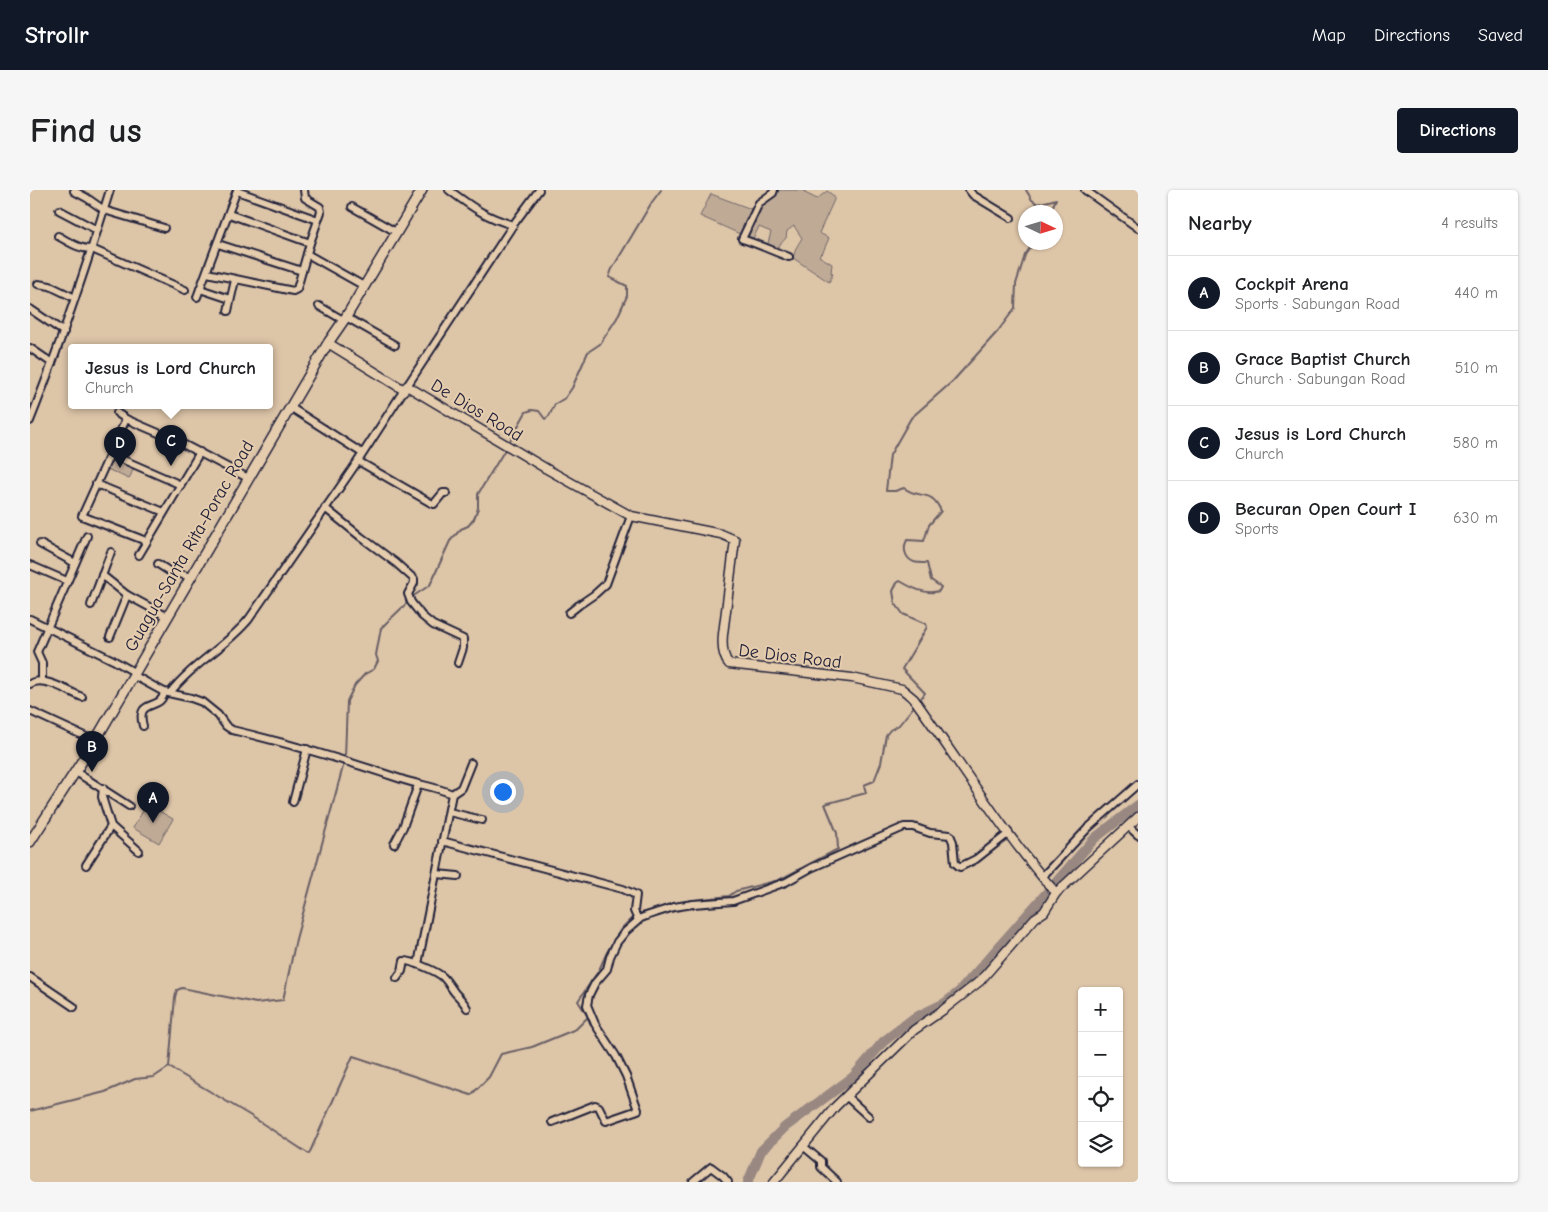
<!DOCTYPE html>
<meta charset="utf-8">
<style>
:root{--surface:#fff;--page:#f6f6f6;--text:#202124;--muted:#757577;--line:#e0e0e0;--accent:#111827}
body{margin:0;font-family:"Comic Neue",sans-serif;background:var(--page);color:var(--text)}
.controls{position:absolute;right:15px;bottom:15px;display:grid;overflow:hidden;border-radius:5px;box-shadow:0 1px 4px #0004}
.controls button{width:45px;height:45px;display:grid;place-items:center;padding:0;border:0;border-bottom:1px solid var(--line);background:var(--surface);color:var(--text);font:25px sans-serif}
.compass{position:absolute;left:988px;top:15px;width:45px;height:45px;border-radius:50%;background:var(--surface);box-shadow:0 1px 4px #0004;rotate:94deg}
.you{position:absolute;left:472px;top:601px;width:18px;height:18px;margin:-12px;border:4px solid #fff;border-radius:50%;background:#1a73e8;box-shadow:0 0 0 8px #1a73e833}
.badge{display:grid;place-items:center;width:32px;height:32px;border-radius:50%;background:var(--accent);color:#fff;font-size:16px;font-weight:700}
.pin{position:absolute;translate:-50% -41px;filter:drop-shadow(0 1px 2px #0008)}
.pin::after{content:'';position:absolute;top:26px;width:18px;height:15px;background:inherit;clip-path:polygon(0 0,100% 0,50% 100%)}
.popup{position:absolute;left:38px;top:154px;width:205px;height:65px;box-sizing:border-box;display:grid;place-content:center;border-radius:5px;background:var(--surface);filter:drop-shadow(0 1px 4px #0005);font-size:16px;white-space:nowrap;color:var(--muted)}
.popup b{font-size:19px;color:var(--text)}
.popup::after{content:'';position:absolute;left:50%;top:100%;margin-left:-10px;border:10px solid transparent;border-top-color:var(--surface)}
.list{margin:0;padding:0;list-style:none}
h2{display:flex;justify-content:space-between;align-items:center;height:65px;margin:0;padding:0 20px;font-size:21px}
h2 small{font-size:16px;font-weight:400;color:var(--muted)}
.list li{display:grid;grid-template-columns:32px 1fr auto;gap:15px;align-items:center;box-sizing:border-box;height:75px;padding:0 20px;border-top:1px solid var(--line)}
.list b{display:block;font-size:19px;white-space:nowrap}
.list p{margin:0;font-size:16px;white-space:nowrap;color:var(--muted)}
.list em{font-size:16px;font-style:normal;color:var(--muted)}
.icon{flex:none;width:28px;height:28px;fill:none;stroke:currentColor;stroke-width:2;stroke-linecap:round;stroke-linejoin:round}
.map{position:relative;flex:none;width:1108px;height:992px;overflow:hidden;border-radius:5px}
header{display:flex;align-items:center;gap:30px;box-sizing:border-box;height:70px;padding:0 25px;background:var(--accent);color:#fff}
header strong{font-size:24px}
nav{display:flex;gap:28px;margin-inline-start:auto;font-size:18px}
.intro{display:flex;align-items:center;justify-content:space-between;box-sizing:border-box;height:120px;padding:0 30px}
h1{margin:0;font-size:35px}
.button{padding:12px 22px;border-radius:5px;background:var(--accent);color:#fff;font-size:18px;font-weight:700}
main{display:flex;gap:30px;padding:0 30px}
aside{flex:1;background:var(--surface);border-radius:5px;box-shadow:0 1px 4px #0004}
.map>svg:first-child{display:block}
.green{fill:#bfaa96;stroke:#706668}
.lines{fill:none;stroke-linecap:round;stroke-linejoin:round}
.stream{stroke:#695f65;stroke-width:2}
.river{stroke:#988881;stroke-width:10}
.minor-casing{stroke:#22223b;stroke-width:10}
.tertiary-casing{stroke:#22223b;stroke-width:11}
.secondary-casing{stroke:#22223b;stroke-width:12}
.minor{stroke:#e5ccad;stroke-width:6}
.tertiary{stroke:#e5ccad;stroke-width:8}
.secondary{stroke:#e5ccad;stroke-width:9}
.labels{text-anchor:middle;stroke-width:4;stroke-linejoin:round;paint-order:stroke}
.street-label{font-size:18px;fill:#22223b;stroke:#e5ccad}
</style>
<header>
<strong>Strollr</strong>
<nav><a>Map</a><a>Directions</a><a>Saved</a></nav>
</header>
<div class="intro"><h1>Find us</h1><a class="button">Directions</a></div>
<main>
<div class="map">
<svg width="1108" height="992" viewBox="0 0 1108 992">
<rect width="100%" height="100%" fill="#ddc5a8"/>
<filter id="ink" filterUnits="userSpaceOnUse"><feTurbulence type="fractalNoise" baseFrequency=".02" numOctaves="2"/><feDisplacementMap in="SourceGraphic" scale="10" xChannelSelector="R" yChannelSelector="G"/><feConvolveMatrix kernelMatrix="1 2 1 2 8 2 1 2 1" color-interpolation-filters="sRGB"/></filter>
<g filter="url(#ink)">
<g class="green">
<path d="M747 0H775V3L787 9 797 1 804 6V10L789 43 799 48 793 62 789 66 802 74 801 83 803 84 799 92 763 68 766 58 772 48 764 36 757 41 756 48 745 60 734 57 738 53 741 42 729 37 722 50 715 45 728 17 746 6Z"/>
<path d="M681 4 724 20 710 44 670 26Z"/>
<path d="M81 268 104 278 99 289 77 279Z"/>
<path d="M117 614 143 629 129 653 103 638Z"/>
</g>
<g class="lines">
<g class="stream">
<path d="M996 0 1002 10 1008 14 1026 9 1020 22"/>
<path d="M478 254 496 222 502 220 509 221 515 229 519 226 525 214 535 208 542 198 558 162 570 154 587 128 597 106V96L579 87 582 79 622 12 631 0"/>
<path d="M382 407 400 395 420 351 431 339 438 336 444 329 448 318V304L476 258"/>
<path d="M888 512 895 503 872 479 897 437 896 434 873 424 865 413 863 401 867 393 870 391C882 398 895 405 909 401L911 397 901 390 897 373C893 373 887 373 884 372 874 368 873 357 877 350L894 351 899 335 911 321C901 298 890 310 874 298L865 301H856L860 265 881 228 923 191 968 141 985 118 986 94 995 65 1004 52"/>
<path d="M315 568 317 511 325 495 335 484 344 479 348 471 346 465 351 438 379 411"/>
<path d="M653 712 664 710 699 706 706 701 749 690 808 659 807 643 795 614 836 603 834 595 844 591 851 573 856 545 860 540 869 535 885 515"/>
<path d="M607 724 632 718"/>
<path d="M139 877 221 926 279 964 323 866 441 905 459 887 471 864 502 857 546 839 558 827 548 811 569 780 577 762 591 739 603 727"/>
<path d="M0 921 75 902 105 889 124 887 139 877 145 807 147 800 152 798 226 813 253 810 266 749 314 573"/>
</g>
<path class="river" d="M718 992 731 961 755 937 823 887 853 852 884 828 915 813 929 802 1065 648 1108 615"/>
<g class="minor-casing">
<g id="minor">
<path d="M419 0C442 17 455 27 483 35"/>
<path d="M744 0 743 3 729 13 712 49C728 54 743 61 759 67"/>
<path d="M939 0 943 5 981 28"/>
<path d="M1055 0 1108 38"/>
<path d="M44 1 57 8 74 20 134 38"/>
<path d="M207 1 288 30"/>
<path d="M322 17 366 42"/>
<path d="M29 20 67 40"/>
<path d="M199 24 280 53"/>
<path d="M28 46C38 51 50 60 62 59L155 100"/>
<path d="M188 54 272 81"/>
<path d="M277 64 334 96"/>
<path d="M177 83 263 101 267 99 280 53 291 22 290 17 275 8 274 0"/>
<path d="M8 94 20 96 45 108"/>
<path d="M170 99 200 109"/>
<path d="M167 107 207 0"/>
<path d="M289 116 313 130"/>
<path d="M0 119 34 142"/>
<path d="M198 121 205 90"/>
<path d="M316 127 365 155"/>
<path d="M0 158 22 173"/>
<path d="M377 196 483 35 509 0"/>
<path d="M260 217 332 263"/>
<path d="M87 223 96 229 147 251 218 288"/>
<path d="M96 229 52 326 116 351"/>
<path d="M0 231C30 155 56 78 80 0"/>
<path d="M80 264 151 295"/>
<path d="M328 271 401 313 404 314 413 303H416"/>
<path d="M66 294 134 322"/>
<path d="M295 318 331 347 366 373 384 389V393L378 404 381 412 392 426 403 435 433 449V458L428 473"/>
<path d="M10 354 45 373"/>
<path d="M109 365 170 262"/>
<path d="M128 374 139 381 161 387"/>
<path d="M0 375 37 391"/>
<path d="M72 385 97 405 136 426"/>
<path d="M61 415 81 362"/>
<path d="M539 423 549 415 565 404 576 394 601 326"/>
<path d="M0 429 83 470 104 482"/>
<path d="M80 447 97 405"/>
<path d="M103 485 134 502 161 508 172 512 188 525 196 536 202 540C261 554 318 571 374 590 390 595 407 597 422 604L388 774"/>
<path d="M12 491V473L7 462 57 346"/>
<path d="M0 494C13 485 38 501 52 507"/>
<path d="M140 503C162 474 196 457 219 429L328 271 374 200"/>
<path d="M0 521 65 551"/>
<path d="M113 536C105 507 132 522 134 502"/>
<path d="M46 582 99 616"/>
<path d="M73 598 72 607 81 636 109 661"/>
<path d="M422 604 431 598 441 573"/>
<path d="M263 612 277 559"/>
<path d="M419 622 452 630"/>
<path d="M1098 636 1108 645"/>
<path d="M412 651 593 699 606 705 604 721 608 730"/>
<path d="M364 654 373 637 388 595"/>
<path d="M56 675 81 636"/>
<path d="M407 684 428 686"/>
<path d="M1012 687 1058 638 1108 594"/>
<path d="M0 787 44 817"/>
<path d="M367 788 372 781 374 771C383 771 406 781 413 787 418 792 421 798 425 803 430 808 434 812 437 818"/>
<path d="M816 906 839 927"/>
<path d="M522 932 565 915 569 917 576 931 608 920 596 886 586 866 565 834 557 815 559 805 565 793 577 779 580 767 587 752 596 741 611 728 619 725 644 717 663 714 703 711 756 692 781 678 874 637H883L900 643 920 645 923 652 925 673 930 677 946 669 979 643"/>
<path d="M773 956 791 971V977L807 992"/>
<path d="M663 992 681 977 693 986 698 992"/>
</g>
</g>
<g class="tertiary-casing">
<g id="tertiary">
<path d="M298 153 374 200 377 196 515 278 601 326 691 344 705 350 693 444C692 454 692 466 699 474L822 488 872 499 884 509C931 574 973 643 1026 703"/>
<path d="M744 992 805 917 884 840 913 820 950 791 1005 728 1014 722 1026 703 1108 627"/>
</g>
</g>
<g class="secondary-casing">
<path id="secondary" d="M0 652 65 551 298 153 316 127 392 0"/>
</g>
<use href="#minor" class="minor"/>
<use href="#tertiary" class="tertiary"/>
<use href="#secondary" class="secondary"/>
</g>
</g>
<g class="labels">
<g class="street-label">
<text transform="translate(447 220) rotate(31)" y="6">De Dios Road</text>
<text transform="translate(159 356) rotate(-60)" y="6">Guagua-Santa Rita-Porac Road</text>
<text transform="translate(760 466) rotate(7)" y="6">De Dios Road</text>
</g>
</g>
</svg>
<div class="controls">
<button>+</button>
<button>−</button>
<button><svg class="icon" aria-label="locate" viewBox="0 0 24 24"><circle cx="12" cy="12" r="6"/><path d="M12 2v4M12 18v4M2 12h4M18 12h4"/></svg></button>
<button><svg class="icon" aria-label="layers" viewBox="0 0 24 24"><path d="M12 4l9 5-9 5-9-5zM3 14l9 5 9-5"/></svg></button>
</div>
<svg class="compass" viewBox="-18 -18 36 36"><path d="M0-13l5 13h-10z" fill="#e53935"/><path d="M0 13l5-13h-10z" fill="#757577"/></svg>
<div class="you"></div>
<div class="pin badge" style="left:123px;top:633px">A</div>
<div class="pin badge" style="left:62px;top:582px">B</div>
<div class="pin badge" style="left:141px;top:276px">C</div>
<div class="popup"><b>Jesus is Lord Church</b>Church</div>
<div class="pin badge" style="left:90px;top:278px">D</div>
</div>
<aside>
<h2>Nearby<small>4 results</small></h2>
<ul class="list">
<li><span class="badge">A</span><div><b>Cockpit Arena</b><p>Sports · Sabungan Road</p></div><em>440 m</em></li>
<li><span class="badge">B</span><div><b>Grace Baptist Church</b><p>Church · Sabungan Road</p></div><em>510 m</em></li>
<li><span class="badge">C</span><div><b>Jesus is Lord Church</b><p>Church</p></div><em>580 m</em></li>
<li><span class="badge">D</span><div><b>Becuran Open Court I</b><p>Sports</p></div><em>630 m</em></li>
</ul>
</aside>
</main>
